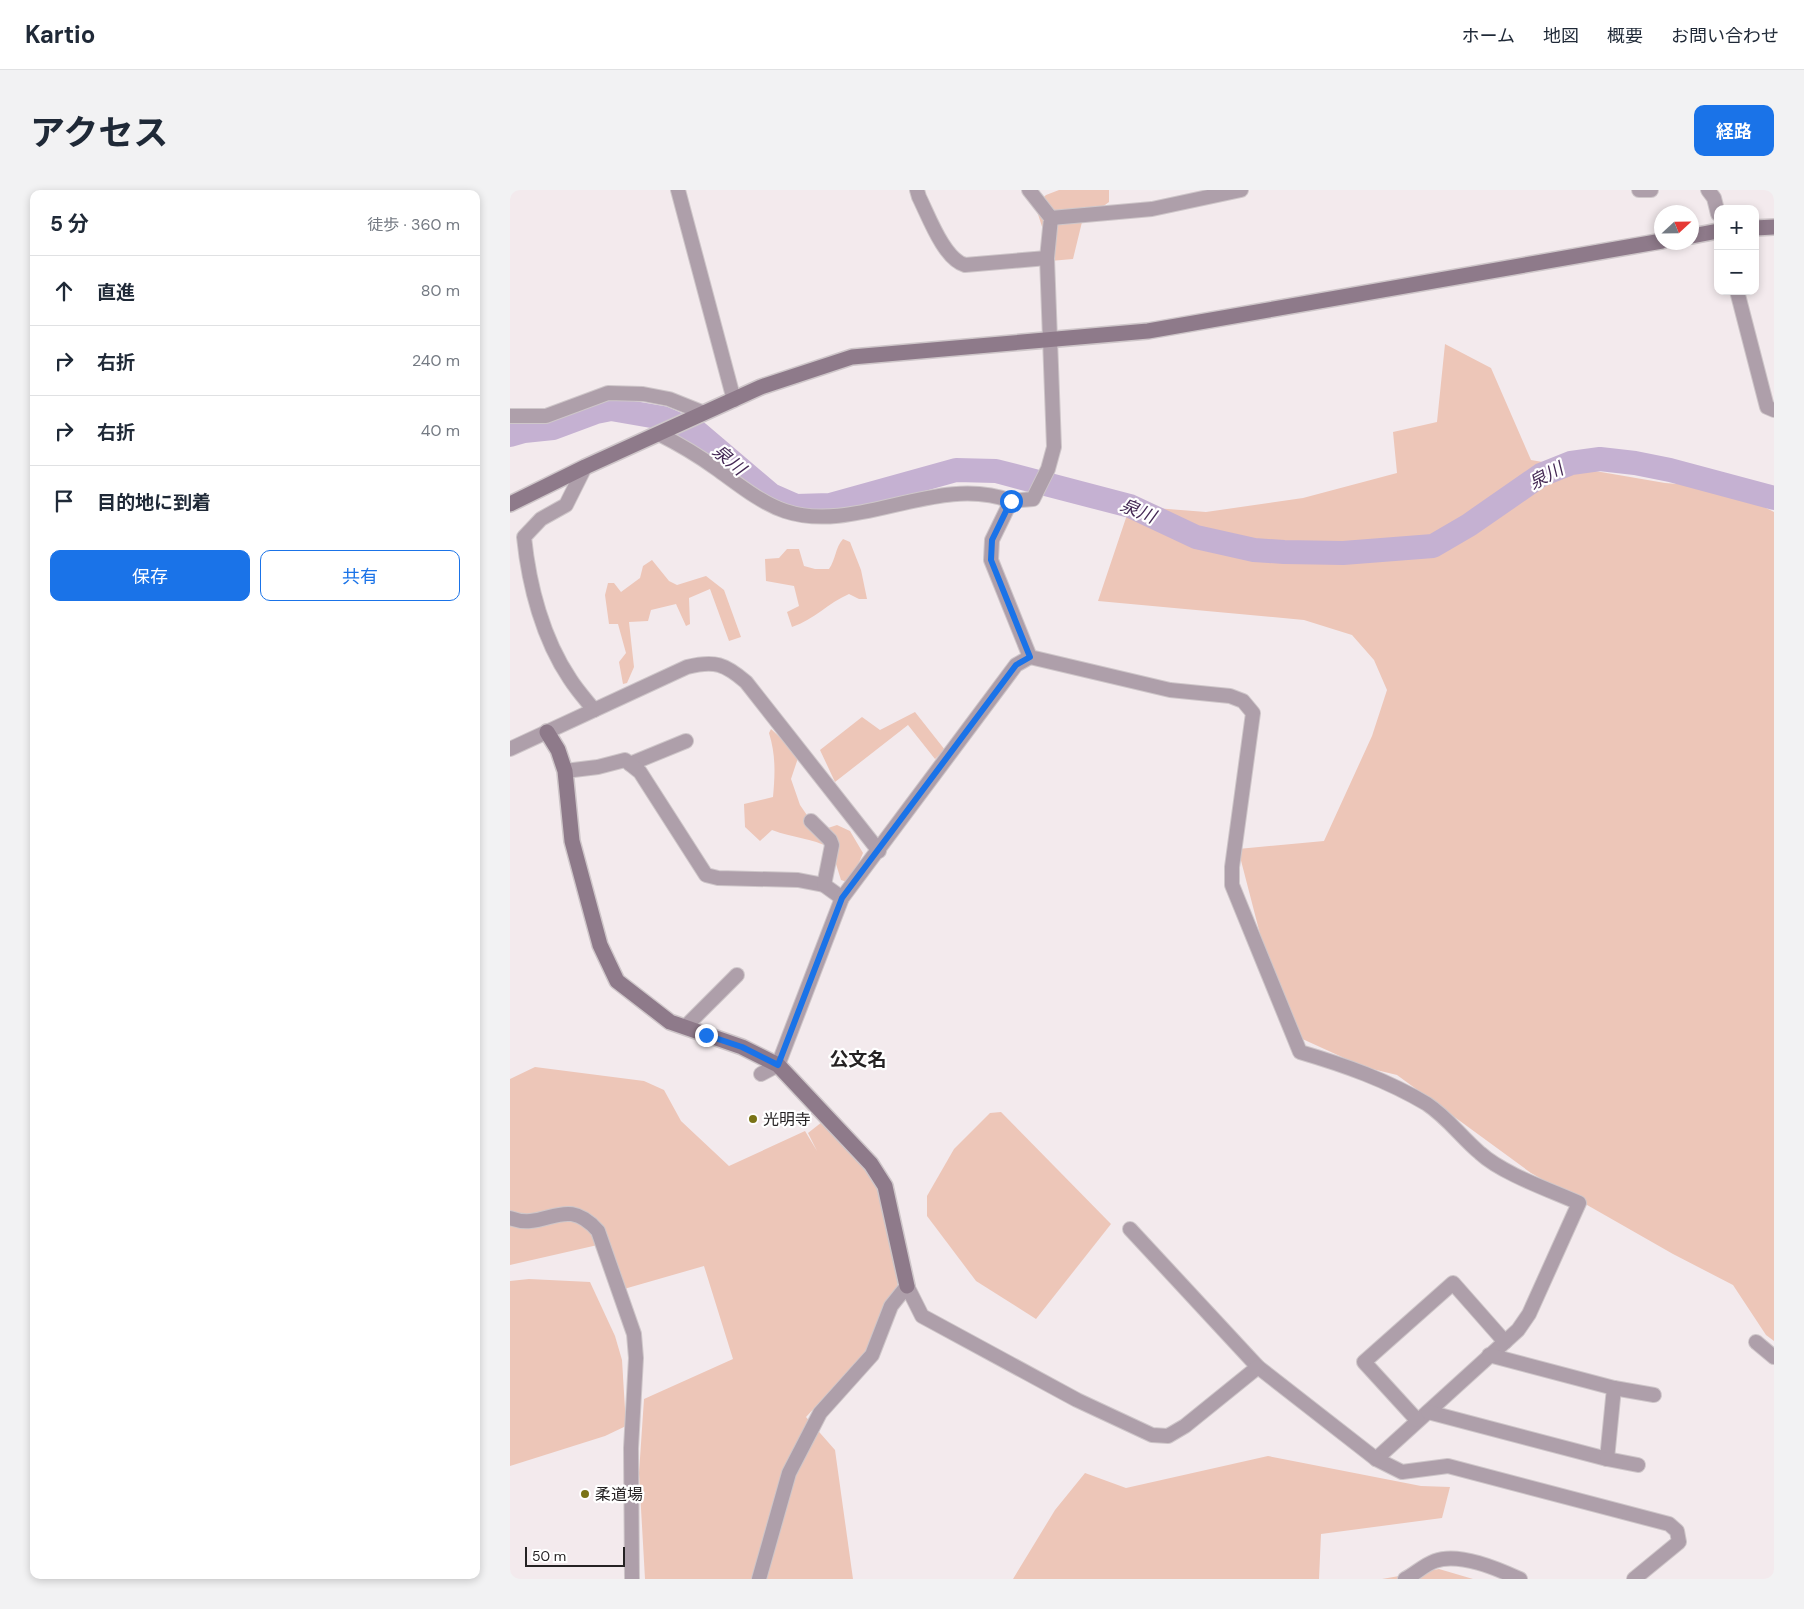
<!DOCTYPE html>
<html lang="ja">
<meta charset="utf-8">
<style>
:root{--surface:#fff;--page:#f2f2f3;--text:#1f2937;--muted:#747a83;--line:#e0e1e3;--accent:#1a73e8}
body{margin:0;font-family:"DM Sans","Noto Sans JP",sans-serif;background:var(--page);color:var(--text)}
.controls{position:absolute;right:15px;top:15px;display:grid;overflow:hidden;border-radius:10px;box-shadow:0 2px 8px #0003}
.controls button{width:45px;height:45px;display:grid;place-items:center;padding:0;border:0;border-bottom:1px solid var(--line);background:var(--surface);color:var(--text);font:25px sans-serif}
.compass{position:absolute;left:1144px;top:15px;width:45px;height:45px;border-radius:50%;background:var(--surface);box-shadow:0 2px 8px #0003;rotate:68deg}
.scale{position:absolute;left:15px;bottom:12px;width:100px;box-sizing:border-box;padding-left:5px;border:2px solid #252223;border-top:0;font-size:14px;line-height:18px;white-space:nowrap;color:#252223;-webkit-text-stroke:4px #fff;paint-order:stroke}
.stop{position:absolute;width:15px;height:15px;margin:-11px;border:4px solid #1a73e8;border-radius:50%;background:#fff}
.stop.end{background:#1a73e8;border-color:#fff;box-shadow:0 1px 5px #0008}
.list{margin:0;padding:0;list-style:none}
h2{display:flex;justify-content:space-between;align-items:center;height:65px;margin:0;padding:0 20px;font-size:21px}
h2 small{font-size:16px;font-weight:400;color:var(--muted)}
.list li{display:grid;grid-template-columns:32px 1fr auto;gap:15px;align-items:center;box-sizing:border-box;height:70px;padding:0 20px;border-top:1px solid var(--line)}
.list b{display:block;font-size:19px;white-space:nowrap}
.list em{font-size:16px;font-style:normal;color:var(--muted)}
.actions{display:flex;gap:10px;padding:15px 20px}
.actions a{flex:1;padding:11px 0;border:1px solid var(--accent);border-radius:10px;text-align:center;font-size:18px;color:var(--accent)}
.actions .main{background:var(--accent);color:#fff}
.icon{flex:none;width:28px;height:28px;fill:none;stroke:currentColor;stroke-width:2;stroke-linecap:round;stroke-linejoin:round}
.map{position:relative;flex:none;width:1264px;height:1389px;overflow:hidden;border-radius:10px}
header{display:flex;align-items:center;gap:30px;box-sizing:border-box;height:70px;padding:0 25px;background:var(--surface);border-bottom:1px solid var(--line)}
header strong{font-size:24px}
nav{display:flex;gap:28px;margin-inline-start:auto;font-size:18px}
.intro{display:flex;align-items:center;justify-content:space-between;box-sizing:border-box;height:120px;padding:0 30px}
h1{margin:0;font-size:35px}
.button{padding:12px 22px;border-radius:10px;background:var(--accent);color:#fff;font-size:18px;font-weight:700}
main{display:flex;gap:30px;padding:0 30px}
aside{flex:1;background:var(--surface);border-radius:10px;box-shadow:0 2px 8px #0003}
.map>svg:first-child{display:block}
.green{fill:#edc6b8}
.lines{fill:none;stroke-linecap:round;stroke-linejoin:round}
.river{stroke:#c5b1d2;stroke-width:24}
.street-casing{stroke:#cec6c9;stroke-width:16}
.secondary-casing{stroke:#cec6c9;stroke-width:18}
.street{stroke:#ae9faa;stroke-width:14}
.secondary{stroke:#8e7a8a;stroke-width:15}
.route{stroke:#1a73e8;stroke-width:6}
.poi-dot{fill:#7a7316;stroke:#fff;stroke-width:2}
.labels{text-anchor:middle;stroke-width:4.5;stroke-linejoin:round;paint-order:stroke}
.poi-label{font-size:16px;fill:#252223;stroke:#fff;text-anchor:start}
.water-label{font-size:18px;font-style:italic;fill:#452955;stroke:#fff}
.quarter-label{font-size:19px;font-weight:bold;fill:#252223;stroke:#fff}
</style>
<header>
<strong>Kartio</strong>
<nav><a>ホーム</a><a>地図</a><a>概要</a><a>お問い合わせ</a></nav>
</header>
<div class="intro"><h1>アクセス</h1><a class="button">経路</a></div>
<main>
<aside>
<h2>5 分<small>徒歩 · 360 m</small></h2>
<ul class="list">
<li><svg class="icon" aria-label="ahead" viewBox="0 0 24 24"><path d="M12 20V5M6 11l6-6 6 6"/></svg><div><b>直進</b></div><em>80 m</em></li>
<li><svg class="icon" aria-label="right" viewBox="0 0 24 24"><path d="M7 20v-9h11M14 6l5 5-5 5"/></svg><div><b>右折</b></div><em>240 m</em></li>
<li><svg class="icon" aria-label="right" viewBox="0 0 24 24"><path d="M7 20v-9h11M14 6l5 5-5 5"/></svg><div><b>右折</b></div><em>40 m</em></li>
<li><svg class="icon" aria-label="arrive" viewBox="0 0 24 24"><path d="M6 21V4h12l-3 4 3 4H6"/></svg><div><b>目的地に到着</b></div></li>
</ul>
<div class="actions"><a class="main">保存</a><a>共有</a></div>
</aside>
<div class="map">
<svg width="1264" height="1389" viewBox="0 0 1264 1389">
<rect width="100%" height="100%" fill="#f3eaed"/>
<g class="green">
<path d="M549 0H599V12L572 32 563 69 540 71 536 49 525 15 536 5Z"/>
<path d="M935 154 981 178 1021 270 1155 293 1217 298 1264 322V1151L1256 1145 1223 1095 1163 1064 1021 983 887 885 854 877 788 847 756 767 728 659 814 651 862 546 877 500 864 470 842 445 794 430 588 411 620 316 696 322 793 308 887 283 883 242 927 232Z"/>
<path d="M333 349 340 352 351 380 357 409H349L339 404C318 413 305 429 282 437L277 422 289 416 284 396 256 391 255 369 269 368 277 359H289L294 376 305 379H319C326 369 325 358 333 349Z"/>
<path d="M142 370 159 391 167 395 196 386 214 400 231 447 219 451 200 399 179 408 180 434 176 436 166 414 141 420 138 431 119 432 124 477 117 493 113 494 109 472 116 463 108 434H99L95 405 98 393H104L111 402 130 388 133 376Z"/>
<path d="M405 522 435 560 425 569 398 535 325 592 310 560 352 527 370 540Z"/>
<path d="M261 539 289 565 281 589 290 615 301 631 315 639 327 635 340 641 353 663 340 693 331 690 321 658C301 648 283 648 262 640L250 651 235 637 234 614 263 607C265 585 266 565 259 543Z"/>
<path d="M25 877 134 891 154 900 171 931 219 976 295 941 307 961 298 943 312 932 350 970 371 997 384 1061 388 1099 354 1164 296 1227 325 1260 343 1389H135L129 1283 134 1209 223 1169 194 1076 114 1099 92 1054 0 1075V889Z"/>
<path d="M491 922 601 1034 526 1129 466 1091 417 1026V1006L444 959 480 923Z"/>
<path d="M19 1089 80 1092 105 1146 112 1170 116 1236 95 1246 0 1276V1091Z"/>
<path d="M758 1266 911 1296 940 1297 932 1328 811 1344 809 1389H503L545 1320 575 1283 616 1298Z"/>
<path d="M929 1379 963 1389H872Z"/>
</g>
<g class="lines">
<path class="river" d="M0 245 14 241 43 238 86 222 101 219 153 228 188 243 261 305 286 316 320 315 446 280 486 281 620 316 686 347 744 360 774 362 833 363 923 356 959 335 1031 285 1061 273 1090 269 1125 273 1160 280 1264 308"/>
<g class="street-casing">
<g id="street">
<path d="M168 0 224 210"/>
<path d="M407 0 409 7C419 27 434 69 455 75L537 68"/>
<path d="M519 0 541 28 537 68 544 257 538 279 523 309 501 311 482 350 481 370 520 467 660 500 720 506 733 511 743 523 722 677V695L790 862C834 875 877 890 917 914 938 928 951 947 970 963 993 984 1040 1000 1069 1013L1019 1124 1008 1140 866 1269"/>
<path d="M1129 0H1141"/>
<path d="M1198 0 1204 8 1208 24"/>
<path d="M541 28 642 19 731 0"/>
<path d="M1227 101 1257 217 1264 220"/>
<path d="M0 226H36L98 203 133 204 159 209 194 223"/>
<path d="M149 244C169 254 189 266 207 279 228 294 251 313 275 321 346 345 427 283 501 311"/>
<path d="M75 277 56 315 31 329 14 347C19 396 33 449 60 489 67 500 76 510 84 520"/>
<path d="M0 559 177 477C205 470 215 474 236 492L369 661"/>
<path d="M120 574 176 551"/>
<path d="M55 581 88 577 115 570 130 582 196 685 208 688 288 690 314 695 332 708"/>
<path d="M301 631 320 650 322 655 314 695"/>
<path d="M175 837 227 785"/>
<path d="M251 884 268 875 332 708 506 475 520 467"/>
<path d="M0 1028C36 1042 55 1003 88 1041L124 1144 126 1168 121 1258 122 1389"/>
<path d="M620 1039 748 1177 866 1269 892 1282 938 1276 1159 1334 1167 1341 1169 1352 1124 1389"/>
<path d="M1246 1152 1264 1167"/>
<path d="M1104 1198 1144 1205"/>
<path d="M918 1222 1097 1269 1104 1198 979 1165"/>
<path d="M907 1230 854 1172 943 1093 995 1152"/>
<path d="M1097 1269 1128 1275"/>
<path d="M249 1389 279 1283 310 1223 362 1165 381 1116 397 1096 412 1126 567 1210 642 1245 658 1246 675 1236 748 1177"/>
<path d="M895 1389C905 1384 914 1375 925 1371 949 1362 988 1379 1010 1389"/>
</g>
</g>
<g class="secondary-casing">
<g id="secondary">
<path d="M1245 38 1264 37"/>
<path d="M1182 46 1208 41"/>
<path d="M0 314 75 277 251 197 342 167 638 141 1152 51"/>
<path d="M37 542 48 560 55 581 62 651 90 755 107 791 160 832 232 857 268 875 361 974 375 996 397 1096"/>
</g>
</g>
<use href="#street" class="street"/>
<use href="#secondary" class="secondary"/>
</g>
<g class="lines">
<path class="route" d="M196 845 232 857 268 875 332 708 506 475 520 467 481 370 482 350 501 311"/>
</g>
<g class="poi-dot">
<circle cx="243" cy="929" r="5"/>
<circle cx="75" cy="1304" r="5"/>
</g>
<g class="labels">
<g class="poi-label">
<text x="253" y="935">光明寺</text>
<text x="85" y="1310">柔道場</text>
</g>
<g class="water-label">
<text transform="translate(219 270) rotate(40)" y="6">泉川</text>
<text transform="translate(1036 286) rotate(-28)" y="6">泉川</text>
<text transform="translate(628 321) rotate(22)" y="6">泉川</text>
</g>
<g class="quarter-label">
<text x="348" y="876">公文名</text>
</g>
</g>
</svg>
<div class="controls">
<button>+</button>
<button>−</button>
</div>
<svg class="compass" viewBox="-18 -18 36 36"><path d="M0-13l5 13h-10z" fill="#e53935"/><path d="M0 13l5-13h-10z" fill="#747a83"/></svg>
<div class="scale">50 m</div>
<div class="stop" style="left:501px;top:311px"></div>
<div class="stop end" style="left:196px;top:845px"></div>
</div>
</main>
